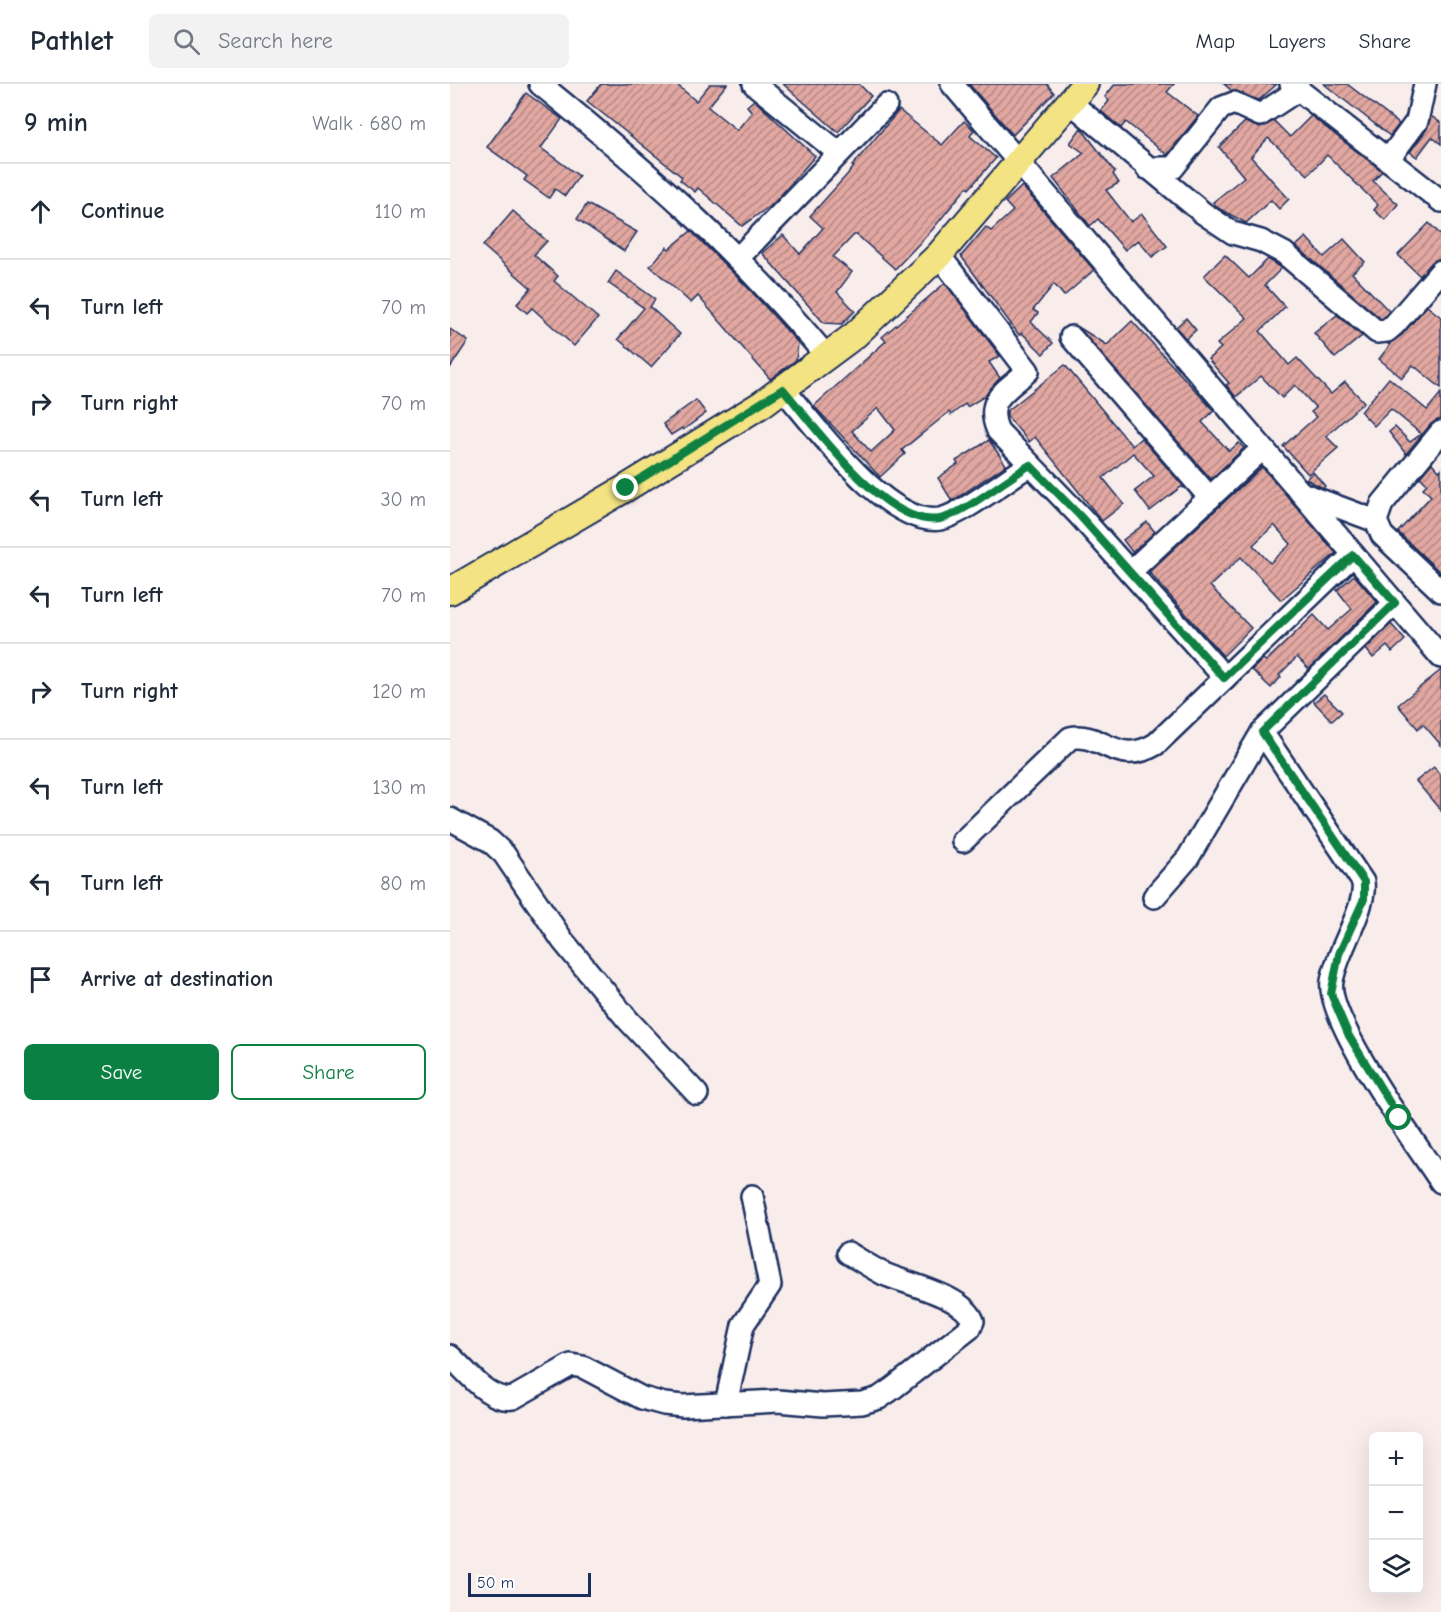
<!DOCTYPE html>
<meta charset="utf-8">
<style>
:root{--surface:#fff;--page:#f2f2f3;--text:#1f2937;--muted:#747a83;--line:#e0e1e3;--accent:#0b8043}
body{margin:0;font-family:"Comic Neue",sans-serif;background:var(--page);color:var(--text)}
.controls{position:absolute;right:18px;bottom:18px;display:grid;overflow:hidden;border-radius:9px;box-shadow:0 6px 24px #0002}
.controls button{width:54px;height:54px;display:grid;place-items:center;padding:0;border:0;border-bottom:2px solid var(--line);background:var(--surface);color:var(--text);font:30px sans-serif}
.scale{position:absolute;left:18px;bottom:15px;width:123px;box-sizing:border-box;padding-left:6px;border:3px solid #1b2f5e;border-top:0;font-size:16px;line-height:21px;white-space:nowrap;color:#1b2f5e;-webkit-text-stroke:4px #fff;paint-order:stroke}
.stop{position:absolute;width:18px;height:18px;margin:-14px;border:4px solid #0b8043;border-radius:50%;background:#fff}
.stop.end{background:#0b8043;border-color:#fff;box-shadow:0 2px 6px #0008}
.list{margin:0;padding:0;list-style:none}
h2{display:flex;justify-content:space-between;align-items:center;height:78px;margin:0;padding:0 24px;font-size:26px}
h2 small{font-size:20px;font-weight:400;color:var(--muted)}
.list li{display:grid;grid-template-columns:39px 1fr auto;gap:18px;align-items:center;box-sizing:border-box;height:96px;padding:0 24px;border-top:2px solid var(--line)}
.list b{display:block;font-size:22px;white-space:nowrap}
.list em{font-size:20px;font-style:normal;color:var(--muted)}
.actions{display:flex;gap:12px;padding:18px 24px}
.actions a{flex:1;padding:14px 0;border:2px solid var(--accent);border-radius:9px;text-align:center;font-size:21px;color:var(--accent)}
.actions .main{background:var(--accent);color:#fff}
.icon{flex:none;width:33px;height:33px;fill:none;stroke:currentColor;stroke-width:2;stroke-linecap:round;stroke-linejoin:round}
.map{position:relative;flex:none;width:991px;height:1528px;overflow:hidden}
header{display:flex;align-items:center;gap:36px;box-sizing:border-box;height:84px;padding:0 30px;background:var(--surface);border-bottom:2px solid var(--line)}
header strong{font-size:28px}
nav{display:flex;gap:33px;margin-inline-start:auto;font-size:21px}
.search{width:420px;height:54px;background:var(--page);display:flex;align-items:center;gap:15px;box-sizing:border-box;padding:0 21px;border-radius:9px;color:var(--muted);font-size:22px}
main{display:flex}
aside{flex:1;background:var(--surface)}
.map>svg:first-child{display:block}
.building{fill:url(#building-hatch);stroke:#1b2f5e;stroke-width:1.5;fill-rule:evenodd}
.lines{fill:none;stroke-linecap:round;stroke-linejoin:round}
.minor-casing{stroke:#1b2f5e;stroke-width:26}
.major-casing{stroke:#1b2f5e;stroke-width:30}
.minor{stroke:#fff;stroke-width:21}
.major{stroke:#f4e382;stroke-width:26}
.route{stroke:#0b8043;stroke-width:8}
</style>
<header>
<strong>Pathlet</strong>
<div class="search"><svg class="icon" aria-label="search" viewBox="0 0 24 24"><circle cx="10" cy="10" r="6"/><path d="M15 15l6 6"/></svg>Search here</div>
<nav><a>Map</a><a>Layers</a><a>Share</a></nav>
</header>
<main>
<aside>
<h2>9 min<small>Walk · 680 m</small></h2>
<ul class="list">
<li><svg class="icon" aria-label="ahead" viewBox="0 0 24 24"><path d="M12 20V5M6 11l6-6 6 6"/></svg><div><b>Continue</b></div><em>110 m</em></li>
<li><svg class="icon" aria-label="left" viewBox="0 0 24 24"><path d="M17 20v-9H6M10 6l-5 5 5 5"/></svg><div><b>Turn left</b></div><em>70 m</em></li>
<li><svg class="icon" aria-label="right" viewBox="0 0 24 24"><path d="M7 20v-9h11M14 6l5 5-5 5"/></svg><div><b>Turn right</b></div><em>70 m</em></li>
<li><svg class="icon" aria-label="left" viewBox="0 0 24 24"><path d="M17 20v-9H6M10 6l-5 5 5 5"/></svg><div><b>Turn left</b></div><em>30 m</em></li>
<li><svg class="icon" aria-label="left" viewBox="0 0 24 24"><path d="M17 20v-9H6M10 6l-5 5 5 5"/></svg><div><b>Turn left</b></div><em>70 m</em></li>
<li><svg class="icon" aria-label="right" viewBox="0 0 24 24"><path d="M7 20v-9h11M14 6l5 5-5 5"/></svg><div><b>Turn right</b></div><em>120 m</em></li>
<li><svg class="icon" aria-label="left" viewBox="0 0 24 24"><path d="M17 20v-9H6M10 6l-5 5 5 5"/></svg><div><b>Turn left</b></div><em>130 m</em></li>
<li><svg class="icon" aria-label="left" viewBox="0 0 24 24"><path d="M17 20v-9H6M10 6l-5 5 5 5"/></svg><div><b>Turn left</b></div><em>80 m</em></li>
<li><svg class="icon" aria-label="arrive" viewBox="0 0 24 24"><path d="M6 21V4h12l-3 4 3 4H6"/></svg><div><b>Arrive at destination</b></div></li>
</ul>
<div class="actions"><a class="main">Save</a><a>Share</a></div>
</aside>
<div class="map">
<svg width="991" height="1528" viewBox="0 0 991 1528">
<defs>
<pattern id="building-hatch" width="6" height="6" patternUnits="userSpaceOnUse" patternTransform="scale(1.5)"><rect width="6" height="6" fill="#e1a7a0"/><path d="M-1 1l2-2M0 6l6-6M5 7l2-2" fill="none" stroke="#b68886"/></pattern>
</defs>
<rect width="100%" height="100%" fill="#f9edec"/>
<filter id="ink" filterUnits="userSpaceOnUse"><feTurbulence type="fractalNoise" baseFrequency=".0167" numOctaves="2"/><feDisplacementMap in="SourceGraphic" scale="12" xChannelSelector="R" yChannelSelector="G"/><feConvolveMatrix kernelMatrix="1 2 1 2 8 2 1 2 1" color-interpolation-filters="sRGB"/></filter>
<g filter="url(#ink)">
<g class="building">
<path d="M151 0H226L246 17 260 0H277L258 23 287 46 302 28 297 22 304 16 365 72 324 119 292 142 248 104 245 108 230 96 232 93 137 17Z"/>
<path d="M333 0H409L421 12 388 48Z"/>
<path d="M519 0H597L604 9 563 51Z"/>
<path d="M665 0H724L717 8 748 32 717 71 676 38 671 44 651 27 659 17 655 13Z"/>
<path d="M774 0H827L809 16 782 7Z"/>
<path d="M874 0H897L949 40 940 52Z"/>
<path d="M76 9 112 35 91 64 129 92 115 112 105 105 99 114 74 96 77 92 37 63Z"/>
<path d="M449 26 492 61 514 37 524 46 520 52 546 74 519 105 517 103 482 146 445 185 407 151H404L383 173 402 188 387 208 405 227 392 240 374 239 312 169 333 151 350 170 373 144 360 132 404 83 402 82Z"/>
<path d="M861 32 932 87 923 97 948 120 935 136 924 126 928 121 877 71 858 91 818 54 801 73 839 115 829 125 821 116 796 139 768 124 763 118 794 93 769 63 795 38 810 44 824 37 840 53Z"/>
<path d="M981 32 991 39V60L982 53 967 73 960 68 977 45Z"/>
<path d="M631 44 665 88 663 90 669 99 656 106 681 138 692 130 717 162 702 173 688 156 675 166 648 135 640 142 603 94 634 69 620 59Z"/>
<path d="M572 102 644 186 614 212 604 200 583 226 588 229 581 238 603 259 593 270 572 249 569 251 511 172 536 143 541 147 563 127 555 118Z"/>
<path d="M137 120 187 148 174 167 127 135Z"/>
<path d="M63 127 97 157 84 171 108 192 104 197 148 234 124 262 82 224 77 229 67 220 81 204 33 162Z"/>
<path d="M979 139 991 151V175L982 178 970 192 948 171Z"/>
<path d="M241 147 301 207 348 259 346 276 320 295 248 212 241 219 200 182 217 163 219 165Z"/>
<path d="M856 153 874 173 894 155 915 178 902 189 939 227 935 232 931 235 846 162Z"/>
<path d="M775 171 799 194 818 175 832 184 815 201 835 223 810 247 839 281 847 274 881 310 895 298 914 318 876 352 888 364 858 390 833 362 866 333 861 328 866 324 845 301 832 314 811 292 786 313 776 301 779 299 758 275 771 264 767 260 797 234 754 192Z"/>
<path d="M166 187 205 215 200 223 230 250 201 283 168 255 194 224 158 199Z"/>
<path d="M495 199 550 272 539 278 550 294 535 312 517 323 515 320 501 331 499 328 452 366 455 370 430 393 364 322 436 257 432 253ZM428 324 445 346 421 368 402 347Z"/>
<path d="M977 222 991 233V304L963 281 952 294 929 275 940 261 938 260 952 251Z"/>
<path d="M887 231 912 252 885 274 864 249Z"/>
<path d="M736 234 746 246 736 255 726 243Z"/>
<path d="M682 237 764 327 752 338 779 367 789 359 794 364 761 395 625 241 657 261Z"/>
<path d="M0 245 18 257 0 284Z"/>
<path d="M615 281 682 362 691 354 735 404 731 403 700 427 685 407 704 392 683 369 653 394 674 420 652 437 585 353 579 358 557 332V327Z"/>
<path d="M939 294 977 326 991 309V336L981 340 956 370 939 348 945 343 960 358 971 350 941 325 924 342 911 328Z"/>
<path d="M246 316 256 329 233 346 232 344 221 351 213 340Z"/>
<path d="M539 356 556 381 502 417 488 394 508 380 506 377Z"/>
<path d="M982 379 989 387 991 385V489L948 448 981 412 973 404 977 400 970 393Z"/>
<path d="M812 383 886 469 831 516 791 473 760 502 801 544 773 572 699 488ZM824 441 841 460 820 479 803 461Z"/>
<path d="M863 388 875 402 873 404 856 395Z"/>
<path d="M697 438 705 448 682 468 673 456Z"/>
<path d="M904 491 927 518 859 585 847 573 829 591 831 593 821 604 802 586 813 575 816 577 864 531 878 546 902 525 887 506Z"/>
<path d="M941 540 955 556 942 568 937 562 923 574 916 565Z"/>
<path d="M991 586V661L973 640 968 645 948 621Z"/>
<path d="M874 610 892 628 882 637 864 618Z"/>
<path d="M984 683 991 692V727L966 697Z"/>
</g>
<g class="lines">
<g class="minor-casing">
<g id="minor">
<path d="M90 0C196 86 290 168 377 273"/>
<path d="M304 0 389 69"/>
<path d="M502 0 991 573"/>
<path d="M841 0 991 117"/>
<path d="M620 18 753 129 783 149 811 157 834 169 927 248 937 247 944 241 991 187"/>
<path d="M938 76 967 37 975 0"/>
<path d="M697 84H723L771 24 784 19 810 31 848 6"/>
<path d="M489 171 578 287C556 307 534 315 548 347L630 432 775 594"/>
<path d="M289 173 436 21"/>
<path d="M621 253 760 414"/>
<path d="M333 305C365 341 437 443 490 435 512 431 558 394 580 381"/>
<path d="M991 348 932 420 926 437 932 451 991 507"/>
<path d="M851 409 926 437"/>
<path d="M680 488 812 365"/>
<path d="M812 648 913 798C917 824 887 866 882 897 875 935 967 1061 991 1098"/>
<path d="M0 735 40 757 54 770 113 857 177 935 247 1010"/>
<path d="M513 757 620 654C652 647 666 684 706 660L903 471"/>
<path d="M704 813 738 774 812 648 945 519"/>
<path d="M0 1272C17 1287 39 1319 63 1314L121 1281 133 1283 192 1314 214 1320 233 1322 328 1317 373 1321 412 1319 429 1314 442 1305 520 1244 523 1237C514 1212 457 1200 434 1190 422 1184 410 1176 398 1169"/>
<path d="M276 1320 293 1241 320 1201 302 1112"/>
</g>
</g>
<g class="major-casing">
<path id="major" d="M0 507 176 404 312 320 405 251 489 171 635 0"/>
</g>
<use href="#minor" class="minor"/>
<use href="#major" class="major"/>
</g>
</g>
<g class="lines" filter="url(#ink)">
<path class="route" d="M176 404 333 305C365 342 435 444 490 435 512 431 558 394 580 381L630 432 774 594 903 471 945 519 812 648 914 798V815L889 870 881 910 899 952 949 1034"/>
</g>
</svg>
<div class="controls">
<button>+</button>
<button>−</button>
<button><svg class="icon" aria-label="layers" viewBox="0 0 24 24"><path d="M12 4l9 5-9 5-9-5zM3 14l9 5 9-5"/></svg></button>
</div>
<div class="scale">50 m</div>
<div class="stop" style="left:949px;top:1034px"></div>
<div class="stop end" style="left:176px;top:404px"></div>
</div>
</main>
